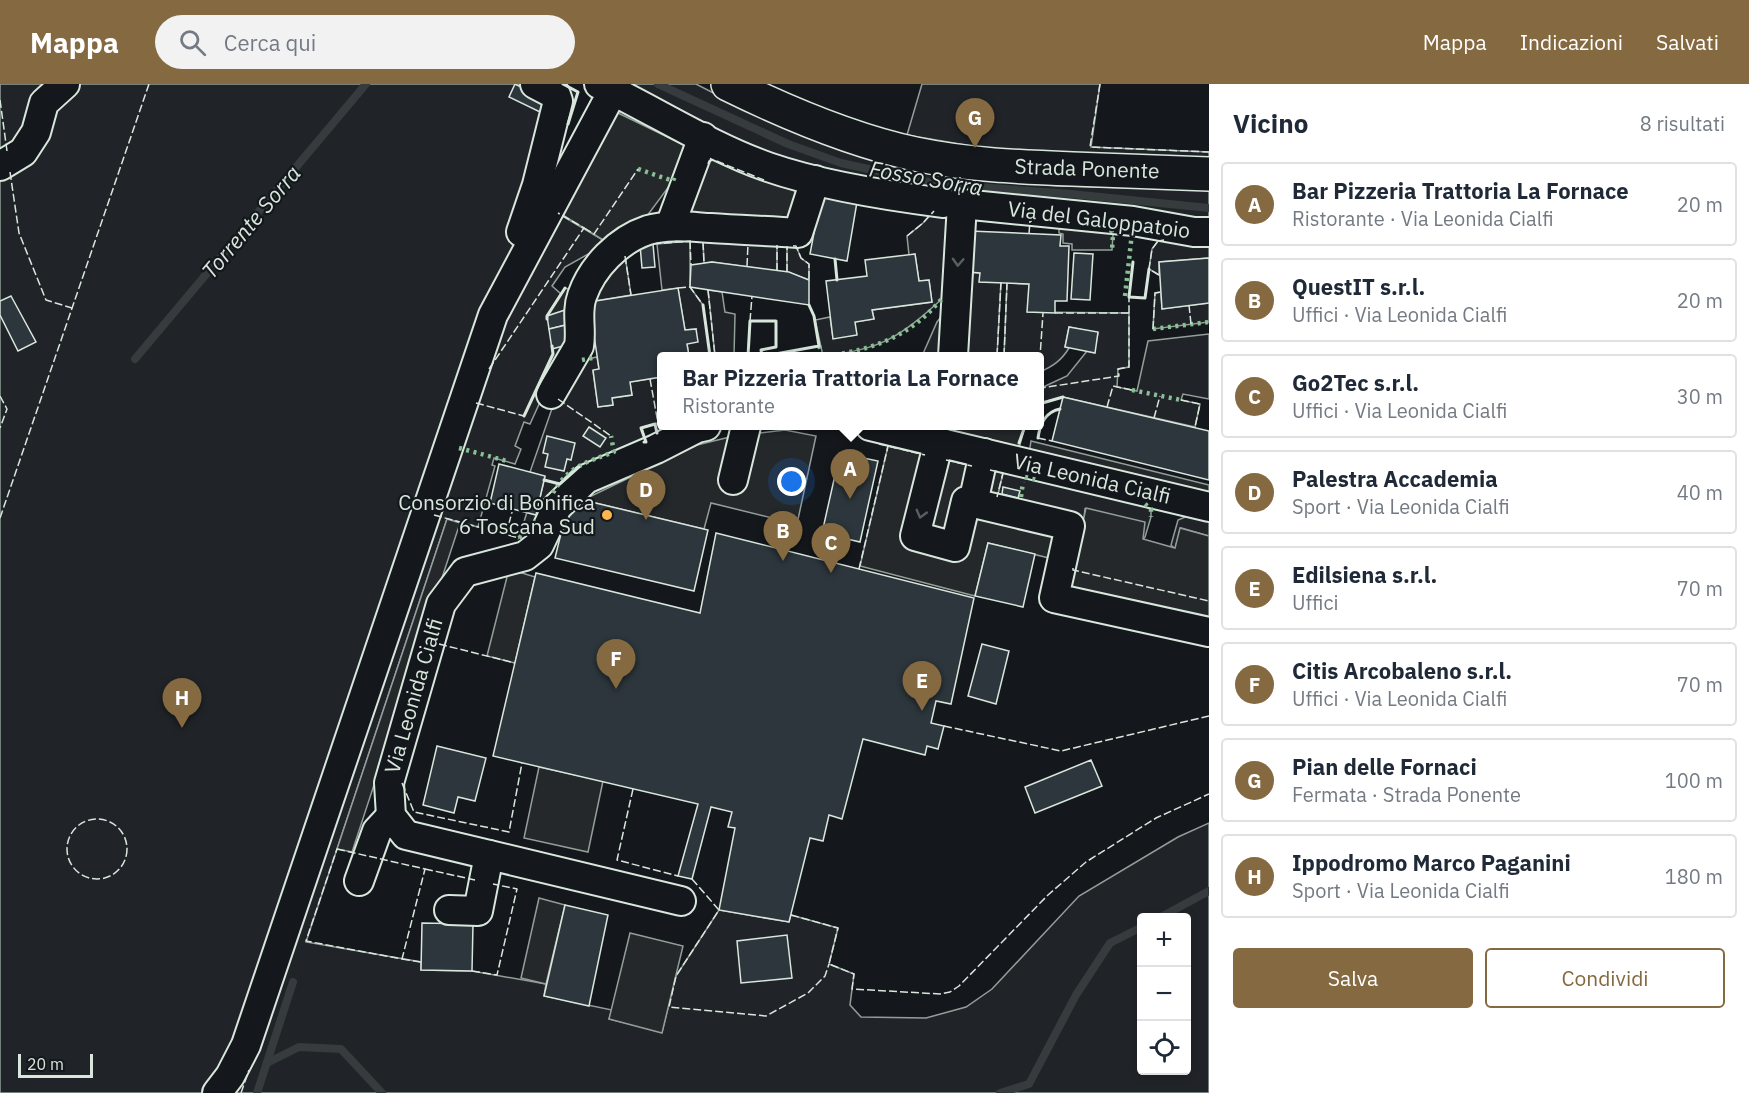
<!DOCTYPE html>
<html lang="it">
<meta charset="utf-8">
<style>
:root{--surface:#fff;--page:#f2f2f3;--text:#1f2937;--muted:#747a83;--line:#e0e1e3;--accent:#846941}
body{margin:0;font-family:"IBM Plex Sans",sans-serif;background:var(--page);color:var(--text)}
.controls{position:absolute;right:18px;bottom:18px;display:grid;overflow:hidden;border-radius:6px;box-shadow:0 3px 9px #0003}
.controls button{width:54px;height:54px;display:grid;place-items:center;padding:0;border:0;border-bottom:2px solid var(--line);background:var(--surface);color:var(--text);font:30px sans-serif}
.scale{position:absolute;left:18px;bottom:15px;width:75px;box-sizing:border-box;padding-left:6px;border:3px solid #d8e6dc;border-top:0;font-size:16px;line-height:21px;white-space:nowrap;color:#d8e6dc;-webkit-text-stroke:4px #14181c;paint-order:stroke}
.you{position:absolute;left:792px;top:398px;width:21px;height:21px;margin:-15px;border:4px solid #fff;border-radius:50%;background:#1a73e8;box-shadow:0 0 0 9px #1a73e833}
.badge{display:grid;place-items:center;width:39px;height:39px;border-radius:50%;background:var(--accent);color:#fff;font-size:20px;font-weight:700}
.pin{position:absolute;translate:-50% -50px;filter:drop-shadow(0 2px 3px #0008)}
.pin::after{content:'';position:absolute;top:32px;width:21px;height:18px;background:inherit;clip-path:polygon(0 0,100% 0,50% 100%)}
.popup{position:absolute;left:657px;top:268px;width:387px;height:78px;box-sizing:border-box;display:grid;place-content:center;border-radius:6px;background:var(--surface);filter:drop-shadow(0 2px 4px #0005);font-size:20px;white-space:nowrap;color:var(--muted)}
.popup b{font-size:22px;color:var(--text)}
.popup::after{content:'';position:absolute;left:50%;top:100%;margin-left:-12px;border:12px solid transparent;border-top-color:var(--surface)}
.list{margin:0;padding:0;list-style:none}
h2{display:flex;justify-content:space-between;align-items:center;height:78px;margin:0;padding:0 24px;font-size:26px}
h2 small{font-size:20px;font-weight:400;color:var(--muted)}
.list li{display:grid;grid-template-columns:39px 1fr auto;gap:18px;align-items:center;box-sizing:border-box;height:84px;margin:0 12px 12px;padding:0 12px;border:2px solid var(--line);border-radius:6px}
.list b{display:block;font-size:22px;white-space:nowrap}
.list p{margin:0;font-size:20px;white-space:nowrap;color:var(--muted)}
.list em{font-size:20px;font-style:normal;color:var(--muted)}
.actions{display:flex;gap:12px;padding:18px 24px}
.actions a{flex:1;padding:14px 0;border:2px solid var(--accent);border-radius:6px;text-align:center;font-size:21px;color:var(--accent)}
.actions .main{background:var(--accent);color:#fff}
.icon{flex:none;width:33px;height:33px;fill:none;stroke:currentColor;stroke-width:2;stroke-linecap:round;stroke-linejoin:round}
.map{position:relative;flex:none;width:1209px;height:1009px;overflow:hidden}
header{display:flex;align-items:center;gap:36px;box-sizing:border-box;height:84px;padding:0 30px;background:var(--accent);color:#fff}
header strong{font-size:28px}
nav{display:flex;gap:33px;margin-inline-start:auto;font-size:21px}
.search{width:420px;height:54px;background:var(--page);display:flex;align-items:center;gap:15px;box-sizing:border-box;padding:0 21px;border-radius:33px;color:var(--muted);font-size:22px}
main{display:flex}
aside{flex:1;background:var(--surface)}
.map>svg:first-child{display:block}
.green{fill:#202428;stroke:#939e99;stroke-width:1.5;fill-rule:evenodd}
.parking{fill:#24282b;stroke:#939e99;stroke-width:1.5}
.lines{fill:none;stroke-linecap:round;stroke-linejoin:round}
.stream{stroke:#363b3e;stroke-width:8}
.building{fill:#2c363c;stroke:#d8e6dc;stroke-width:1.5}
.minor-casing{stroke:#d8e6dc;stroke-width:32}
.major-casing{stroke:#d8e6dc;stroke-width:36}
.minor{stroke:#14181c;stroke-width:28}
.major{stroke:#14181c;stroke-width:33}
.hedge{stroke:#8ac095;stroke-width:4.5;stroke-dasharray:3 4.5;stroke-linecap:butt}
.fence{stroke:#d8e6dc;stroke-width:1.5;stroke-dasharray:8 3;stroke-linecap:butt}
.wall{stroke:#d8e6dc;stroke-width:3}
.oneway{stroke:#59605f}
.poi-dot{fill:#ffb74d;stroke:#14181c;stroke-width:2}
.labels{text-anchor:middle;stroke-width:4.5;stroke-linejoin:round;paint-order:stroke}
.street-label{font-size:21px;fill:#d8e6dc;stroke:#14181c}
.poi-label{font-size:21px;fill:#d8e6dc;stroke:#14181c;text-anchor:end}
.water-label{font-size:22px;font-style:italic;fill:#d8e6dc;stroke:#14181c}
</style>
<header>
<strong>Mappa</strong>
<div class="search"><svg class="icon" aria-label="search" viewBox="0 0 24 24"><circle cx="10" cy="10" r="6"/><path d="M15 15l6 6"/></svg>Cerca qui</div>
<nav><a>Mappa</a><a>Indicazioni</a><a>Salvati</a></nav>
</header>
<main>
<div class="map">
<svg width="1209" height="1009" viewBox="0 0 1209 1009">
<rect width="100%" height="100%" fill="#14181c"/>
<g class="green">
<path d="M0 0H563L578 8 542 120 608 159 565 183 552 202 561 210 547 232 574 259 545 307 530 340 524 338 515 362 521 365 515 380 494 374 492 381 495 382 478 443 447 435 306 858 421 878V886L472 887 546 900 544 912 612 926 609 935 662 948 676 892 719 826 789 838 791 831 838 844 829 880 854 890 850 921 861 933 926 934 966 923 992 905 1079 812 1178 753 1209 739V1009H0ZM1142 834H1186V986H1142Z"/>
<path d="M630 0H696L737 21 960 93 959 112 798 81 743 59 634 5Z"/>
<path d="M922 0H1100L1091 63 1209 68V78L989 65 907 51Z"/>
<path d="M976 96 1061 102 1209 106V138L975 114Z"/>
<path d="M934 126 948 127 943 214C900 253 881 266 823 272L815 236 830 233 833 254 856 251 855 238 874 235 872 226 932 218 929 196 919 197 915 170 909 171 907 152 923 139Z"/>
<path d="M1059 139 1110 145 1113 151 1112 166H1072V160L1063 159V150L1059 149Z"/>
<path d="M1167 156H1209V174L1159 178V191L1149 185 1152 165 1158 157Z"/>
<path d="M690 157V203L703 221 710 272H689L687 260 696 245 685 246 678 204 662 206 657 160Z"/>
<path d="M703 158 777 161V187L712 178 704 179Z"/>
<path d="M787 162H796L801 174 809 180V196L787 188Z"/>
<path d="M624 165 631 211 585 219Z"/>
<path d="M968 188 980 189V198H1001L997 272H958Z"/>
<path d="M1007 199 1029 200 1028 228 1129 229V283L1118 285 1117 303 1137 307 1148 257 1209 250V315L1183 310 1181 316 1200 320 1195 343 1063 313 1043 318 1041 304 1067 292 1087 267 1094 268 1098 249 1069 243 1065 263 1069 264C1061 277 1053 282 1040 288L1039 272H1004Z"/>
<path d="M708 206 722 208 725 228 735 230 734 272H715Z"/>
<path d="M1161 208 1162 225 1209 219V238L1153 245 1155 209Z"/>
<path d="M948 224 945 272H922L937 238Z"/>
<path d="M597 273 599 285 593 287 598 323 613 321 612 314 632 311 630 298 661 293V342H676L661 351 658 339 642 344 646 358 578 382C555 398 554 413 539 434 533 442 526 448 519 454L527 428 536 430 545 393 530 388 556 313 574 278Z"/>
<path d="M1003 389 1145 420 1151 425V433L1145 453 1143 455 1085 425 1084 434 997 414Z"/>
<path d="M1190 431 1209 436V452L1181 444 1175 465 1171 461 1178 436Z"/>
</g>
<g class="parking">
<path d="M616 28 686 62 673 97 647 132 608 159 561 130Z"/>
<path d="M714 76 753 93 796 105 799 108 792 135 689 131 709 77Z"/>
<path d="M565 204 575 207 571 224 547 232Z"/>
<path d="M954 342H1025L1018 368 953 354Z"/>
<path d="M785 346 816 352 797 440 711 419 704 445 583 416 697 361 734 352Z"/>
<path d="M1031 357 1209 401V411L1029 370Z"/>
<path d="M888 362 1003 389 992 435 1057 452 1053 475 988 459 975 512 860 482Z"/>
<path d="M1086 424 1145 438 1143 455 1175 464 1180 444 1209 452V537L1068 506Z"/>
<path d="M447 435 460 439 352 768 337 765Z"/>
<path d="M509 485 535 493 515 579 487 572Z"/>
<path d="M539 683 603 697 588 768 524 754Z"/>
<path d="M539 814 565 821 546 900 521 894Z"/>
<path d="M630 849 683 862 662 949 609 935Z"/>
</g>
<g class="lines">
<g class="stream">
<path d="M658 0 788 60 841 79 937 100 1071 110 1209 124"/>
<path d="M135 275 366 0"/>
<path d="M1159 834 1209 807"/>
<path d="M267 979 299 963 341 965 382 1009"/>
<path d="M257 1009 293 898"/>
<path d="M1000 1009 1029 1000 1076 911 1110 859 1142 843"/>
</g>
</g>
<g class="building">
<path d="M515 0 545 15 540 28 509 13Z"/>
<path d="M821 111 857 118 847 177 810 170Z"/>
<path d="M970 147 1061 151 1060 162H1069L1067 217H1055V229L1027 228 1029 200 979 198 980 189 968 188Z"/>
<path d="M653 160 655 183 642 184 640 161Z"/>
<path d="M1074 169 1093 170 1090 216 1071 215Z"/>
<path d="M915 170 919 197 929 196 932 218 872 226 874 235 855 238 857 251 833 255 826 197 867 192 865 176Z"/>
<path d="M1209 174V219L1162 225 1159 178Z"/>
<path d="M712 178 789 188 809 196V221L690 203 691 181Z"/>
<path d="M678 204 685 246 696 245 698 258 687 260 689 272H661V293L630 298 632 311 612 314 613 321 598 323 593 286 599 285 589 218Z"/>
<path d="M11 212 36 258 18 267 0 231V217Z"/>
<path d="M571 224 570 240 549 245 547 232Z"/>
<path d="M570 240 574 259 552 265 549 245Z"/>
<path d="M1069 243 1098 248 1095 269 1065 263Z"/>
<path d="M1063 313 1209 347V396L1052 357Z"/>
<path d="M589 343 606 354 600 363 583 352Z"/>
<path d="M547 352 575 359 571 376 567 375 564 387 545 383 548 370 543 369Z"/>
<path d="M840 369 878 377 860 458 822 449Z"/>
<path d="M499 380 545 392 536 431 490 419Z"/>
<path d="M1003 403 1020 407 1018 414 1002 410Z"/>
<path d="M583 416 708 446 694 507 555 474 566 429Z"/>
<path d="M716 449 974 514 951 620 936 617 931 639 944 642 938 665 927 662 925 671 863 655 842 735 829 731 823 757 810 754 789 838 719 826 735 744 728 743 732 728 711 723 692 795 678 792 698 720 493 672 536 489 700 529Z"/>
<path d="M988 459 1035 470 1023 523 975 512Z"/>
<path d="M982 560 1009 567 996 620 968 612Z"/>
<path d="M437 662 486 674 475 717 458 713 454 729 423 721Z"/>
<path d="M1091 676 1102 702 1035 729 1025 703Z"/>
<path d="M565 821 608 831 589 922 544 912Z"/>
<path d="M422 839 473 840 472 887 421 886Z"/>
<path d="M787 851 792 894 741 899 737 857Z"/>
</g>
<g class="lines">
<g class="minor-casing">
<g id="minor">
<path d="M615 0V6L619 10C668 35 717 65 768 83 820 101 888 112 944 119"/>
<path d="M0 82 23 68 36 48 44 19 65 0"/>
<path d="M670 142 703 53"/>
<path d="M521 148 537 101 558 17 556 11 535 0"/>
<path d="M953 272 962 120 1133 137 1194 148H1209"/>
<path d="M551 310 579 262C582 245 576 229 582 212 592 183 618 156 648 146 668 140 691 143 711 144 740 146 769 147 798 149L815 96"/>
<path d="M870 342 1209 423"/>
<path d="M939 357 915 452 955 463 966 417 973 419 984 369"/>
<path d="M733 396 746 342"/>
<path d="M973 419 1070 442 1054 514 1209 548"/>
<path d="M359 797 377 747 391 732"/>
<path d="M681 817 406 751 391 732 389 699 441 520 465 488 525 472 539 461 557 423 586 395 656 365 697 344 706 342"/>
<path d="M449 826 478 827 489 771"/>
<path d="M217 1009 230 992 246 961 493 231 615 3 599 0"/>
</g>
</g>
<g class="major-casing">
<path id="major" d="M728 0C787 29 850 56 915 70 967 81 1020 83 1073 85 1118 87 1164 88 1209 90"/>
</g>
<use href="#minor" class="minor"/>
<use href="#major" class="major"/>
<g class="hedge">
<path d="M638 85 673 97 675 92"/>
<path d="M1111 146 1113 151 1112 166"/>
<path d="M1125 212 1132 149"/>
<path d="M1153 245 1209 238"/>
<path d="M819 262 823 272C872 267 912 252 944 212"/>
<path d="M582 276 597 273"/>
<path d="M1132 306 1181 316"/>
<path d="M459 364 507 377"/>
<path d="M1025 393 1037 396"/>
<path d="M553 409C568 382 587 378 614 368L611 352"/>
<path d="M1021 413 1023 398"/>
<path d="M1145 420 1151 425V433"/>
<path d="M519 454 536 437"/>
</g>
<g class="fence">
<path d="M1100 0 1090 63 1209 68"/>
<path d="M0 16 7 67"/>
<path d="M708 80 709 77 714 76 764 96"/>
<path d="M10 88 19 149 46 216 72 224"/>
<path d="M959 111 960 93"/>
<path d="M975 111 976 96"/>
<path d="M584 144 594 150 638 85"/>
<path d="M1029 150 1030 137H1032"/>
<path d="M907 152 923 139 934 127"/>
<path d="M690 157 691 181"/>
<path d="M703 158 704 179"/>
<path d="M653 160 691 157"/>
<path d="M793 162H796L801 174 809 180V196"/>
<path d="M625 172 631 211"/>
<path d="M747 182 748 160"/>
<path d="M777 187V161"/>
<path d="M787 188V162"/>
<path d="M1159 191 1149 185 1152 165 1158 157 1164 156"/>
<path d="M678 204 690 203 703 221"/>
<path d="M708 206 715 272"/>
<path d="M1189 221 1191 240"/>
<path d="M1055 229H1129"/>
<path d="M750 237 752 212"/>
<path d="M1153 245 1155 209 1161 208"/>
<path d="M762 272 770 271"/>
<path d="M997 272 1001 198"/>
<path d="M1004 272 1007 199"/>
<path d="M489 285 584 144 558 129"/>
<path d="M1039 288 1043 229"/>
<path d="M1040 288 1041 304"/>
<path d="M650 295 658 339"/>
<path d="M0 312 7 325 0 344"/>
<path d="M558 315 611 352"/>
<path d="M1181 316 1200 320 1195 343"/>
<path d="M1043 318 1041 304 1119 292 1118 285 1129 283V213"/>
<path d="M476 319 524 332"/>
<path d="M1107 323 1113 302 1132 306"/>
<path d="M1154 334 1160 312"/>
<path d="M1038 354 1052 357"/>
<path d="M879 360 925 371"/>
<path d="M946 376 972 382"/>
<path d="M990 386 1003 389 997 413"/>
<path d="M434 431 519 454"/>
<path d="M0 434 149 0"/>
<path d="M506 451 513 424"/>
<path d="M1073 484V486L1209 517"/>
<path d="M859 485 888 362"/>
<path d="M439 560 515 579"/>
<path d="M944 642 1061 667 1209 632"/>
<path d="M402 699 414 728 509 748 522 679"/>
<path d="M633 705 617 776 678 792"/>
<circle cx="97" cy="765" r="30"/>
<path d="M337 765 425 785 402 875 306 857Z"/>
<path d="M425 785 475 796"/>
<path d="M692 795 719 826 676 892 669 923 766 932 808 909 825 892 829 880"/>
<path d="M791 831 838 844 829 880 854 890 852 905 940 910 950 908 959 902 1048 811 1086 778 1156 734 1209 710"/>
<path d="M402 875 421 878"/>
<path d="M472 887 497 891 517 805 493 800"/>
<path d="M241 1009 249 986"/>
</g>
<g class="wall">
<path d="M563 0 578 8 568 40"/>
<path d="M835 175 837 196"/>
<path d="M1133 178 1129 213 1145 214 1149 185"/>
<path d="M703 221 710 272"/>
<path d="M547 235V232L565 204"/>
<path d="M770 271 819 262 814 232 809 221"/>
<path d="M748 272 750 237H776V263L761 266 762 272"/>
<path d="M1039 320 1063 313"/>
<path d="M524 332 553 270 552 262"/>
<path d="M1038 354C1040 340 1045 328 1060 325"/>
<path d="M644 358H646L641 344 655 340 657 349"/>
<path d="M1019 359 1025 342"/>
<path d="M544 396 560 400 579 383"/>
</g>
</g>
<defs><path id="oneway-chevron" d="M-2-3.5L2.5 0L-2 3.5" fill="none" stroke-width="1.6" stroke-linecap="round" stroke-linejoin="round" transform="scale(1.5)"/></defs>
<g class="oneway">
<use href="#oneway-chevron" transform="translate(958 178) rotate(93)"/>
<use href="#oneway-chevron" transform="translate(921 430) rotate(105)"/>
</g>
<circle class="poi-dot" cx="607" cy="431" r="6"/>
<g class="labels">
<g class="street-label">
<text transform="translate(1087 85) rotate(2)" y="7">Strada Ponente</text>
<text transform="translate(1099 136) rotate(7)" y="7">Via del Galoppatoio</text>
<text transform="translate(1092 395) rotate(13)" y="7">Via Leonida Cialfi</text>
<text transform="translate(414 612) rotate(-74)" y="7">Via Leonida Cialfi</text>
</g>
<g class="poi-label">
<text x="595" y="426">Consorzio di Bonifica<tspan x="595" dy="24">6 Toscana Sud</tspan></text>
</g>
<g class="water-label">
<text transform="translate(926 94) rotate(10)" y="8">Fosso Sorra</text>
<text transform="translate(251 138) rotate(-50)" y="8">Torrente Sorra</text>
</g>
</g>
</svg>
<div class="controls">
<button>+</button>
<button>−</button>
<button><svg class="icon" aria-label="locate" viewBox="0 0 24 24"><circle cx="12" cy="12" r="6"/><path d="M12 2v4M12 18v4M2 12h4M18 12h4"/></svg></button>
</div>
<div class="scale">20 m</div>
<div class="you"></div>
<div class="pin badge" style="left:850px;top:415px">A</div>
<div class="popup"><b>Bar Pizzeria Trattoria La Fornace</b>Ristorante</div>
<div class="pin badge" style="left:783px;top:477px">B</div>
<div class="pin badge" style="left:831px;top:489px">C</div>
<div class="pin badge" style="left:646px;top:436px">D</div>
<div class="pin badge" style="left:922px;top:627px">E</div>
<div class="pin badge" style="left:616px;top:605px">F</div>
<div class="pin badge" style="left:975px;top:64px">G</div>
<div class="pin badge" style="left:182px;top:644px">H</div>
</div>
<aside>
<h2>Vicino<small>8 risultati</small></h2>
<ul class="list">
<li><span class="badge">A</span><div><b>Bar Pizzeria Trattoria La Fornace</b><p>Ristorante · Via Leonida Cialfi</p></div><em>20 m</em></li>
<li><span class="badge">B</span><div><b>QuestIT s.r.l.</b><p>Uffici · Via Leonida Cialfi</p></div><em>20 m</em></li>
<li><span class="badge">C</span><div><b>Go2Tec s.r.l.</b><p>Uffici · Via Leonida Cialfi</p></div><em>30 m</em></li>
<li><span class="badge">D</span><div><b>Palestra Accademia</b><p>Sport · Via Leonida Cialfi</p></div><em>40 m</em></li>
<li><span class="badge">E</span><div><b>Edilsiena s.r.l.</b><p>Uffici</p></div><em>70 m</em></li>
<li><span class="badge">F</span><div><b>Citis Arcobaleno s.r.l.</b><p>Uffici · Via Leonida Cialfi</p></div><em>70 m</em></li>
<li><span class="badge">G</span><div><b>Pian delle Fornaci</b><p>Fermata · Strada Ponente</p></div><em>100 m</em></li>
<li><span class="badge">H</span><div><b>Ippodromo Marco Paganini</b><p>Sport · Via Leonida Cialfi</p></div><em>180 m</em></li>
</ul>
<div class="actions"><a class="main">Salva</a><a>Condividi</a></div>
</aside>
</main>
